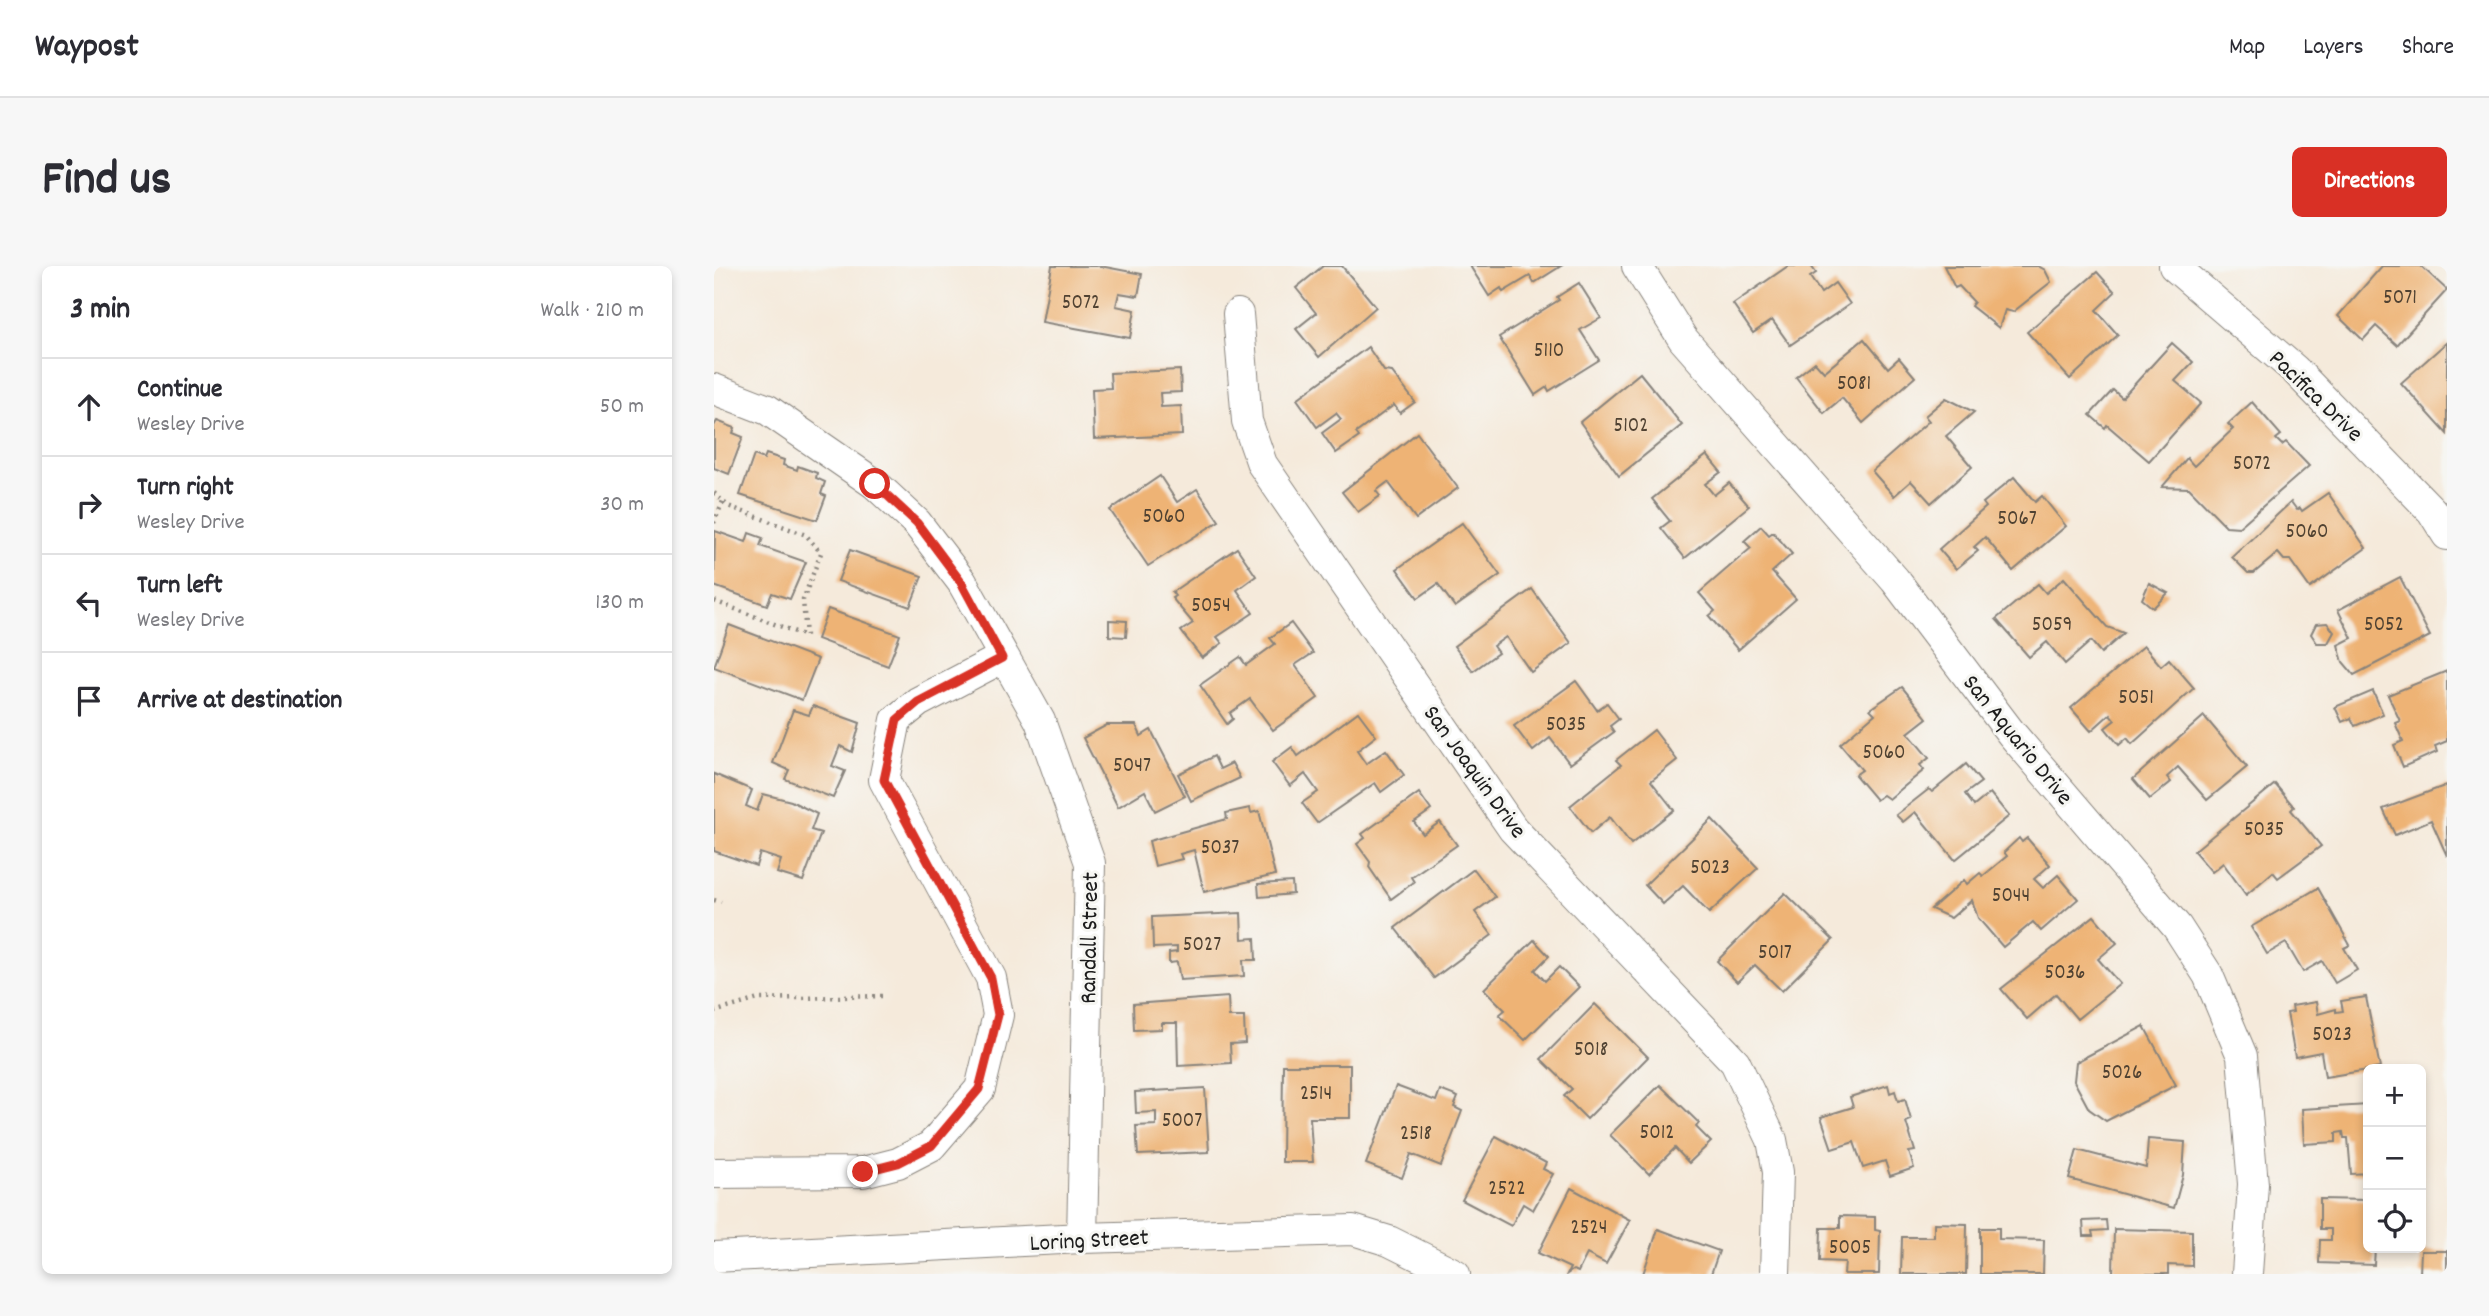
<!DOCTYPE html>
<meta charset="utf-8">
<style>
:root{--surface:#fff;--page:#f7f7f7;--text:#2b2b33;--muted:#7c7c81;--line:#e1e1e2;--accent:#d93025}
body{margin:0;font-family:Dekko,sans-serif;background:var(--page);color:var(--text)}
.controls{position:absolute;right:21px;bottom:21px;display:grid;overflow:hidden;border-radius:10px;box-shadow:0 4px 10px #0003}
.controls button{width:63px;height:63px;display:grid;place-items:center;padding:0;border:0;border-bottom:2px solid var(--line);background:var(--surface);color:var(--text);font:35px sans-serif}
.stop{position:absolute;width:21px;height:21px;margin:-16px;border:5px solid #d93025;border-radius:50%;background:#fff}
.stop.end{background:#d93025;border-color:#fff;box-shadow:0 2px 7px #0008}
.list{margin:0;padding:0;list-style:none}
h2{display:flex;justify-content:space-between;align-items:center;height:91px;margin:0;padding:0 28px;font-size:30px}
h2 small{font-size:23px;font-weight:400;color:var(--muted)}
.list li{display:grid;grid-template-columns:46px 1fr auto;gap:21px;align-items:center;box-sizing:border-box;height:98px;padding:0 28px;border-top:2px solid var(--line)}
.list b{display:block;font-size:26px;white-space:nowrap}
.list p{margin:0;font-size:23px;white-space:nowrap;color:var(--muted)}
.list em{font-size:23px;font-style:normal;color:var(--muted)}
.icon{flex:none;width:38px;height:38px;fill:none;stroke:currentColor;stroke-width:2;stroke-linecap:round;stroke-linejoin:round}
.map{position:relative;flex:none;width:1733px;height:1008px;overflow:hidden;border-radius:10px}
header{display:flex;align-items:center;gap:42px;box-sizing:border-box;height:98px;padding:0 35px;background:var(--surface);border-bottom:2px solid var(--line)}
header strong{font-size:33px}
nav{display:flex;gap:38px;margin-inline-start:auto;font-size:24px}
.intro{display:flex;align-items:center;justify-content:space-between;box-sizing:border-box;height:168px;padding:0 42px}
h1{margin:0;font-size:49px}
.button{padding:18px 32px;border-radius:10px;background:var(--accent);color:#fff;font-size:24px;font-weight:700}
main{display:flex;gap:42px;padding:0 42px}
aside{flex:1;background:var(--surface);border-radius:10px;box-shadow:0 4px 10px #0003}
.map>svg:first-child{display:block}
.building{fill:#eeb375}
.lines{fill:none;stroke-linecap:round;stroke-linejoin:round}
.minor-casing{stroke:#88837c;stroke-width:32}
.path{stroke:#88837c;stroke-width:4.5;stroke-dasharray:2 5;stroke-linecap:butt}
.minor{stroke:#fff;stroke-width:30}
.route{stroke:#d93025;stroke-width:9}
.labels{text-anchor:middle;stroke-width:6;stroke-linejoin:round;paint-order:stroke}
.number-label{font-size:21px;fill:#504232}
.street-label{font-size:24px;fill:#1c1c1c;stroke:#f6f6f2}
</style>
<header>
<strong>Waypost</strong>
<nav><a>Map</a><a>Layers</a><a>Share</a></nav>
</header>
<div class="intro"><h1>Find us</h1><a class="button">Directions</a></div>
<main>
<aside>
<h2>3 min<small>Walk · 210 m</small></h2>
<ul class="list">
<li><svg class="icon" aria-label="ahead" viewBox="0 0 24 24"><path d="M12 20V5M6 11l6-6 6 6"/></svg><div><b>Continue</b><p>Wesley Drive</p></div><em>50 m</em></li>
<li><svg class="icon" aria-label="right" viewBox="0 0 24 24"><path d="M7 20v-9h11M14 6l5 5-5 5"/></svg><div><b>Turn right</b><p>Wesley Drive</p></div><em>30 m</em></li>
<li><svg class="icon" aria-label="left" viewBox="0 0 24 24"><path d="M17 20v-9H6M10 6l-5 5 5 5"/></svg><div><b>Turn left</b><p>Wesley Drive</p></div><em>130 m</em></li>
<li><svg class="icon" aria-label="arrive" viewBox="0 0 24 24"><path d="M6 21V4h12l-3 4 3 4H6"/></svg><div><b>Arrive at destination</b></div></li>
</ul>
</aside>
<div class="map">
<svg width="1733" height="1008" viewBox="0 0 1733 1008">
<rect width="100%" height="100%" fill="#f6f6f2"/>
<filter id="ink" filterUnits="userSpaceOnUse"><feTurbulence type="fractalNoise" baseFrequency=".0143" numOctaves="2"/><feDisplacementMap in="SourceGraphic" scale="14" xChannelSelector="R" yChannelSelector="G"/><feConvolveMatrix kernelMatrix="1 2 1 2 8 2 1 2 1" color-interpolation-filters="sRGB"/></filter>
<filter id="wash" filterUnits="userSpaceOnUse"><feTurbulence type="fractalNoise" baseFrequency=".00686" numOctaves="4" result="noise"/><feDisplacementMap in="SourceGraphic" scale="28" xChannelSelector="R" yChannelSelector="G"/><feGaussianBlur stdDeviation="1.57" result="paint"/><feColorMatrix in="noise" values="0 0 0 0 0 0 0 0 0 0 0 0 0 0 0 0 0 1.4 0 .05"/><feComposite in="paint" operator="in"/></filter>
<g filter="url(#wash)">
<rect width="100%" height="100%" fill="#f5eadb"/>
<g id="blocks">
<g class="building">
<path d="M338 0H386L428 8 424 30 405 27 402 40 421 44 416 72 328 56Z"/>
<path d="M609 0H628L662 41 605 91 582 63 602 47 582 22Z"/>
<path d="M756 0H847L820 17 816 10 789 26 787 22 775 30Z"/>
<path d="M1074 0H1097L1102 7 1096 11 1107 27 1121 17 1136 38 1076 79 1058 54 1039 67 1019 38Z"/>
<path d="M1230 0H1324L1331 4 1337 16 1299 46 1291 44 1285 62 1257 40 1260 36 1245 20 1241 22Z"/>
<path d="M1668 0H1707L1733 24 1683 79 1662 60 1649 74 1624 50Z"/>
<path d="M1383 6 1401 26 1382 44 1404 69 1356 113 1313 66Z"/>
<path d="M865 17 887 52 866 64 885 94 835 125 833 121 821 129 785 71 845 34 843 31Z"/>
<path d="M1150 73 1174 102 1185 92 1201 111 1149 157 1128 132 1110 147 1082 111 1101 96 1110 106Z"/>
<path d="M1733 76V168L1687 117Z"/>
<path d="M1458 77 1479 96 1461 115 1487 137 1435 195 1393 159 1391 162 1376 149 1399 124 1408 132Z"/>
<path d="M654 81 670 105 678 106 701 136 686 147 680 139 642 167 645 171 622 187 608 167 627 153 622 147 603 161 583 133Z"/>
<path d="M466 104 467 126 446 127 447 141 467 140 468 169 380 173 378 123 397 122 396 107Z"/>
<path d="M926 107 968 159 905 210 866 156Z"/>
<path d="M1232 132 1260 146 1232 170 1258 201 1217 237 1197 215 1180 230 1158 205 1215 155 1211 150Z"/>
<path d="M1538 136 1567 169 1562 173 1568 179 1572 176 1595 200 1525 261 1512 260 1475 222 1448 221 1473 192 1480 200 1519 163 1514 158Z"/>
<path d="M3 155 21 162 19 167 29 171 15 208 0 202V160Z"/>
<path d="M703 167 744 222 702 253 674 216 662 225 666 230 644 246 628 226Z"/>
<path d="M52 188 70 194 69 199 83 204 84 200 103 207 102 212 111 216 107 228 112 230 103 254 26 229 40 189 50 193Z"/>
<path d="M993 189 1007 206 991 218 1000 229 1015 217 1035 240 971 292 947 262 956 255 938 233Z"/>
<path d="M446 210 463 236 483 223 505 255 434 300 396 244Z"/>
<path d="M1300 211 1321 236 1328 230 1352 260 1299 305 1271 271 1260 281 1264 285 1242 303 1225 283 1272 241 1269 237Z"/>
<path d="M1614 227 1652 282 1596 322 1576 294H1570L1564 287 1540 307H1534L1518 291 1577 236 1583 244 1586 242 1588 245Z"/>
<path d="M748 257 786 309 741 341 724 318 704 332 683 303Z"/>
<path d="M1047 260 1055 269 1059 266 1078 288 1058 306 1082 333 1024 384 995 350 1001 345 985 327 1037 282 1030 275Z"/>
<path d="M1 265 32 276 35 267 49 272 46 280 92 296 76 333 58 327 53 339 0 320Z"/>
<path d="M523 282 542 310 523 324 539 347 503 371 508 377 488 392 467 365 479 357 458 332 461 330 458 326Z"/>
<path d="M136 284 208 310 196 341 124 315Z"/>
<path d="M1686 311 1716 370 1640 409 1629 396 1624 379 1638 372 1624 344Z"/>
<path d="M1350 312 1393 361 1410 367 1387 387 1377 375 1351 398 1333 376 1315 391 1282 353 1324 318 1332 327Z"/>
<path d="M1435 317 1454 327 1439 342 1428 333Z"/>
<path d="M818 323 857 377 817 406 792 371 779 380 784 387 759 405 740 380Z"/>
<path d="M114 343 186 369 174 400 103 373Z"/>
<path d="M395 354 413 355 412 371 395 370Z"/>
<path d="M577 357 599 387 581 399 604 432 559 464 536 433 516 447 519 453 513 458 486 419 526 391 532 399 561 378 556 372Z"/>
<path d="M1613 357 1620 366 1614 377H1603L1597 368 1602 358Z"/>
<path d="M15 359 104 393 88 434 0 401Z"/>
<path d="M1430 380 1447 400 1455 393 1480 422 1418 478 1413 472 1405 479 1391 462 1401 454 1396 448 1377 465 1357 442Z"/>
<path d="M1733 405V475L1721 480 1723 486 1689 501 1680 479 1689 475 1681 457 1686 455 1674 429Z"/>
<path d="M862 415 883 444 893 437 905 453 896 460 900 466 856 498 836 472 819 485 800 460Z"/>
<path d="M1188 421 1213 452 1194 467 1215 492 1206 499 1210 504 1175 533 1169 529 1162 534 1141 509 1148 504 1126 478 1161 448 1156 443Z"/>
<path d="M1659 425 1669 448 1641 460 1637 452 1628 456 1621 441Z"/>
<path d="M99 440 146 457 138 486 126 480 118 500 131 505 119 532 71 513 75 504 59 497 79 444 95 449Z"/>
<path d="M644 446 662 470 643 485 652 498 672 484 690 509 667 526 661 517 603 557 588 537 604 526 591 508 576 520 558 496 578 481 584 490Z"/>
<path d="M1490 450 1533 501 1493 534 1464 501 1453 511 1457 516 1436 533 1419 513Z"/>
<path d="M393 459H422L427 470 437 464 471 530 441 545 431 525 404 541 369 472Z"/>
<path d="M940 464 963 494 937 515 960 544 917 578 896 551 877 567 856 540 907 499 902 494Z"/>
<path d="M500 490 506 503 518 497 526 512 477 535 464 508Z"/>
<path d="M1252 498 1267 516 1251 528 1260 540 1276 527 1295 550 1241 594 1201 546 1189 556 1182 549 1215 523 1218 526Z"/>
<path d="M0 508 38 524 32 540 43 545 49 528 77 535 103 548 97 564 107 567 89 615 63 607 67 594 46 587 42 600 0 585Z"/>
<path d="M1561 518 1580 541 1577 544 1607 580 1564 612 1559 606 1532 629 1509 597 1498 606 1480 585Z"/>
<path d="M1733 519V590L1717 554 1681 569 1669 543Z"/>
<path d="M705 527 717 544 700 556 709 568 726 556 743 579 697 611 700 616 677 633 655 601 656 596 643 578 651 572 648 568Z"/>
<path d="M536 542 537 547 545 545 561 609 490 626 480 584 466 588 468 593 441 600 435 575 513 553 512 547Z"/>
<path d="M998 553 1044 602 995 647 969 620 949 638 931 619Z"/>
<path d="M1305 572 1308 576 1313 572 1336 599 1320 613 1329 622 1344 609 1364 633 1327 665 1319 656 1289 681 1264 652 1258 634 1237 652 1217 643 1250 614 1253 618 1266 607 1269 610 1293 590 1290 586Z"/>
<path d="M760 603 781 631 761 646 778 669 720 712 681 662Z"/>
<path d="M578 616 579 628 545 631 544 618Z"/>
<path d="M1604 622 1636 679 1630 682 1643 704 1621 717 1608 695 1589 706 1572 677 1553 688 1537 661Z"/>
<path d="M1071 627 1119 674 1068 725 1041 699 1023 716 1003 695Z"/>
<path d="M527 647 528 673 541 672 542 694H529L530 710 466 714 463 696 455 697V687L463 686V681L439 682 438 651Z"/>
<path d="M1380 650 1403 677 1384 693 1406 718 1363 753 1342 728 1313 753 1287 723Z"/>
<path d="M820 674 835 690 821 704 831 715 845 701 865 721 811 774 785 749 791 744 770 723Z"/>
<path d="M514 731 515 751H530L531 777 516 778 517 797 464 800 463 757H448V763L420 764 419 738Z"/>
<path d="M1652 731 1666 802 1611 811 1607 786 1581 791 1573 747 1579 746 1578 740 1602 736 1604 748 1622 743V746L1629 745 1627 735Z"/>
<path d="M881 738 934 791 873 853 850 830 858 823 827 793Z"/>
<path d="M1430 760 1462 819 1392 855 1375 843 1360 815 1362 796Z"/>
<path d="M569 799H636V852H596L599 896H568Z"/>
<path d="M946 819 985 857 982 861 997 876 975 897 961 882 935 908 896 869Z"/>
<path d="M1174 819 1176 827 1181 825 1184 835 1191 833 1197 854 1192 856 1201 885 1195 886 1200 902 1176 910 1171 895 1149 902 1140 876 1118 883 1107 851 1139 841 1136 831Z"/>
<path d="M682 820 722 835 726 824 744 831 740 841 748 845 727 900 697 888 688 912 652 898Z"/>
<path d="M491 822 495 886 424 889 422 860 442 859V846L422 847 421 826Z"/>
<path d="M1654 839V907L1637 908 1634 872H1630L1629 866 1622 867V876L1590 878 1588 843Z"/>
<path d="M782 870 832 897 829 903 839 908 819 944 809 938 797 960 748 934Z"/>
<path d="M1434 873 1471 876 1469 909 1460 942 1355 913 1363 884 1432 902Z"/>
<path d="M857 922 916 954 892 998 873 988 864 1006 859 1004 853 1008 856 1002 824 987Z"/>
<path d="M1606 933 1654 934V982H1661L1660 999 1605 997 1606 974H1617V963H1606Z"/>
<path d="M1126 950 1161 951V964L1166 965 1165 1008H1130L1131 996 1106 995 1107 962H1126Z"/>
<path d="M1392 954 1393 964 1378 965 1379 970H1370L1369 955Z"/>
<path d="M1220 957 1253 958 1252 1008H1187L1188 971H1220Z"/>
<path d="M1266 962H1285V973L1330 974 1329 1008H1266Z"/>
<path d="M944 963 1005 985 997 1008H929Z"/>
<path d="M1400 963 1478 965V1000L1454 999V1008H1399Z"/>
<path d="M1707 985H1733V1008H1706Z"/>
</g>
</g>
</g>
<g filter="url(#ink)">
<use href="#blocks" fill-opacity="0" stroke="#88837c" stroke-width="2"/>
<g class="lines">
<g class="minor-casing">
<g id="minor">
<path d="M923 0 969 73 1181 314 1297 467 1463 661 1494 709 1528 790 1539 918 1533 1008"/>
<path d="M1460 0 1581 104 1718 245 1733 269"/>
<path d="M524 48 533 155 548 198 799 563 1021 796 1058 874 1064 906 1061 1008"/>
<path d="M0 123 54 144 161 218 203 257 248 316 326 455 376 597 368 972"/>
<path d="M0 907 149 906 184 897 217 880 266 823 284 749 277 712 170 514 182 454 204 436 288 392"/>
<path d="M0 991 368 972 639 964 675 975 741 1008"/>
</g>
</g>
<g class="path">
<path d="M0 227 14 240 92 269 107 287 89 334 92 370 0 335"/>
<path d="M0 257 9 235"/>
<path d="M0 634 7 636"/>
<path d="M0 746 44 733 168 730"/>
</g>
<use href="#minor" class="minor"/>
</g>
</g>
<g class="lines" filter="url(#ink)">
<path class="route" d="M149 906 184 897 217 880 265 823 284 749 277 712 170 514 183 454 204 436 288 392 247 316 203 257 161 218"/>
</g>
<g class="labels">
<g class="number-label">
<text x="1686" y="37">5071</text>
<text x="367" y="42">5072</text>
<text x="835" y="90">5110</text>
<text x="1140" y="123">5081</text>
<text x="917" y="165">5102</text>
<text x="1538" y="203">5072</text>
<text x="450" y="256">5060</text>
<text x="1303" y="258">5067</text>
<text x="1593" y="271">5060</text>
<text x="497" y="345">5054</text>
<text x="1338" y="364">5059</text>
<text x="1670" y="364">5052</text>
<text x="1422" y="437">5051</text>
<text x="852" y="464">5035</text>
<text x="1170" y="492">5060</text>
<text x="418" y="505">5047</text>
<text x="1550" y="569">5035</text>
<text x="506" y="587">5037</text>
<text x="996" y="607">5023</text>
<text x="1297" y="635">5044</text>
<text x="488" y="684">5027</text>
<text x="1061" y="692">5017</text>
<text x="1351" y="712">5036</text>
<text x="1618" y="774">5023</text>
<text x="877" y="789">5018</text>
<text x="1408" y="812">5026</text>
<text x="602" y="833">2514</text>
<text x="468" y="860">5007</text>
<text x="943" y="872">5012</text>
<text x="702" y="873">2518</text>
<text x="793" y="928">2522</text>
<text x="875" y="967">2524</text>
<text x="1136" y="987">5005</text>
</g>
<g class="street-label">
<text transform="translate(1603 129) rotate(44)" y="8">Pacifica Drive</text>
<text transform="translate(1305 473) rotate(51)" y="8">San Aquario Drive</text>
<text transform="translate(762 505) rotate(54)" y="8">San Joaquin Drive</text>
<text transform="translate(374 672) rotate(-89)" y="8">Randall Street</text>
<text transform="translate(375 973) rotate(-3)" y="8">Loring Street</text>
</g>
</g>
</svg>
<div class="controls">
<button>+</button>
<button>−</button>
<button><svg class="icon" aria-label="locate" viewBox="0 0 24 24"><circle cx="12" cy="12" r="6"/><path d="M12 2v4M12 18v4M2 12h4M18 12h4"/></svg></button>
</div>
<div class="stop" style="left:161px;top:218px"></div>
<div class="stop end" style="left:149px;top:906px"></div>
</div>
</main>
